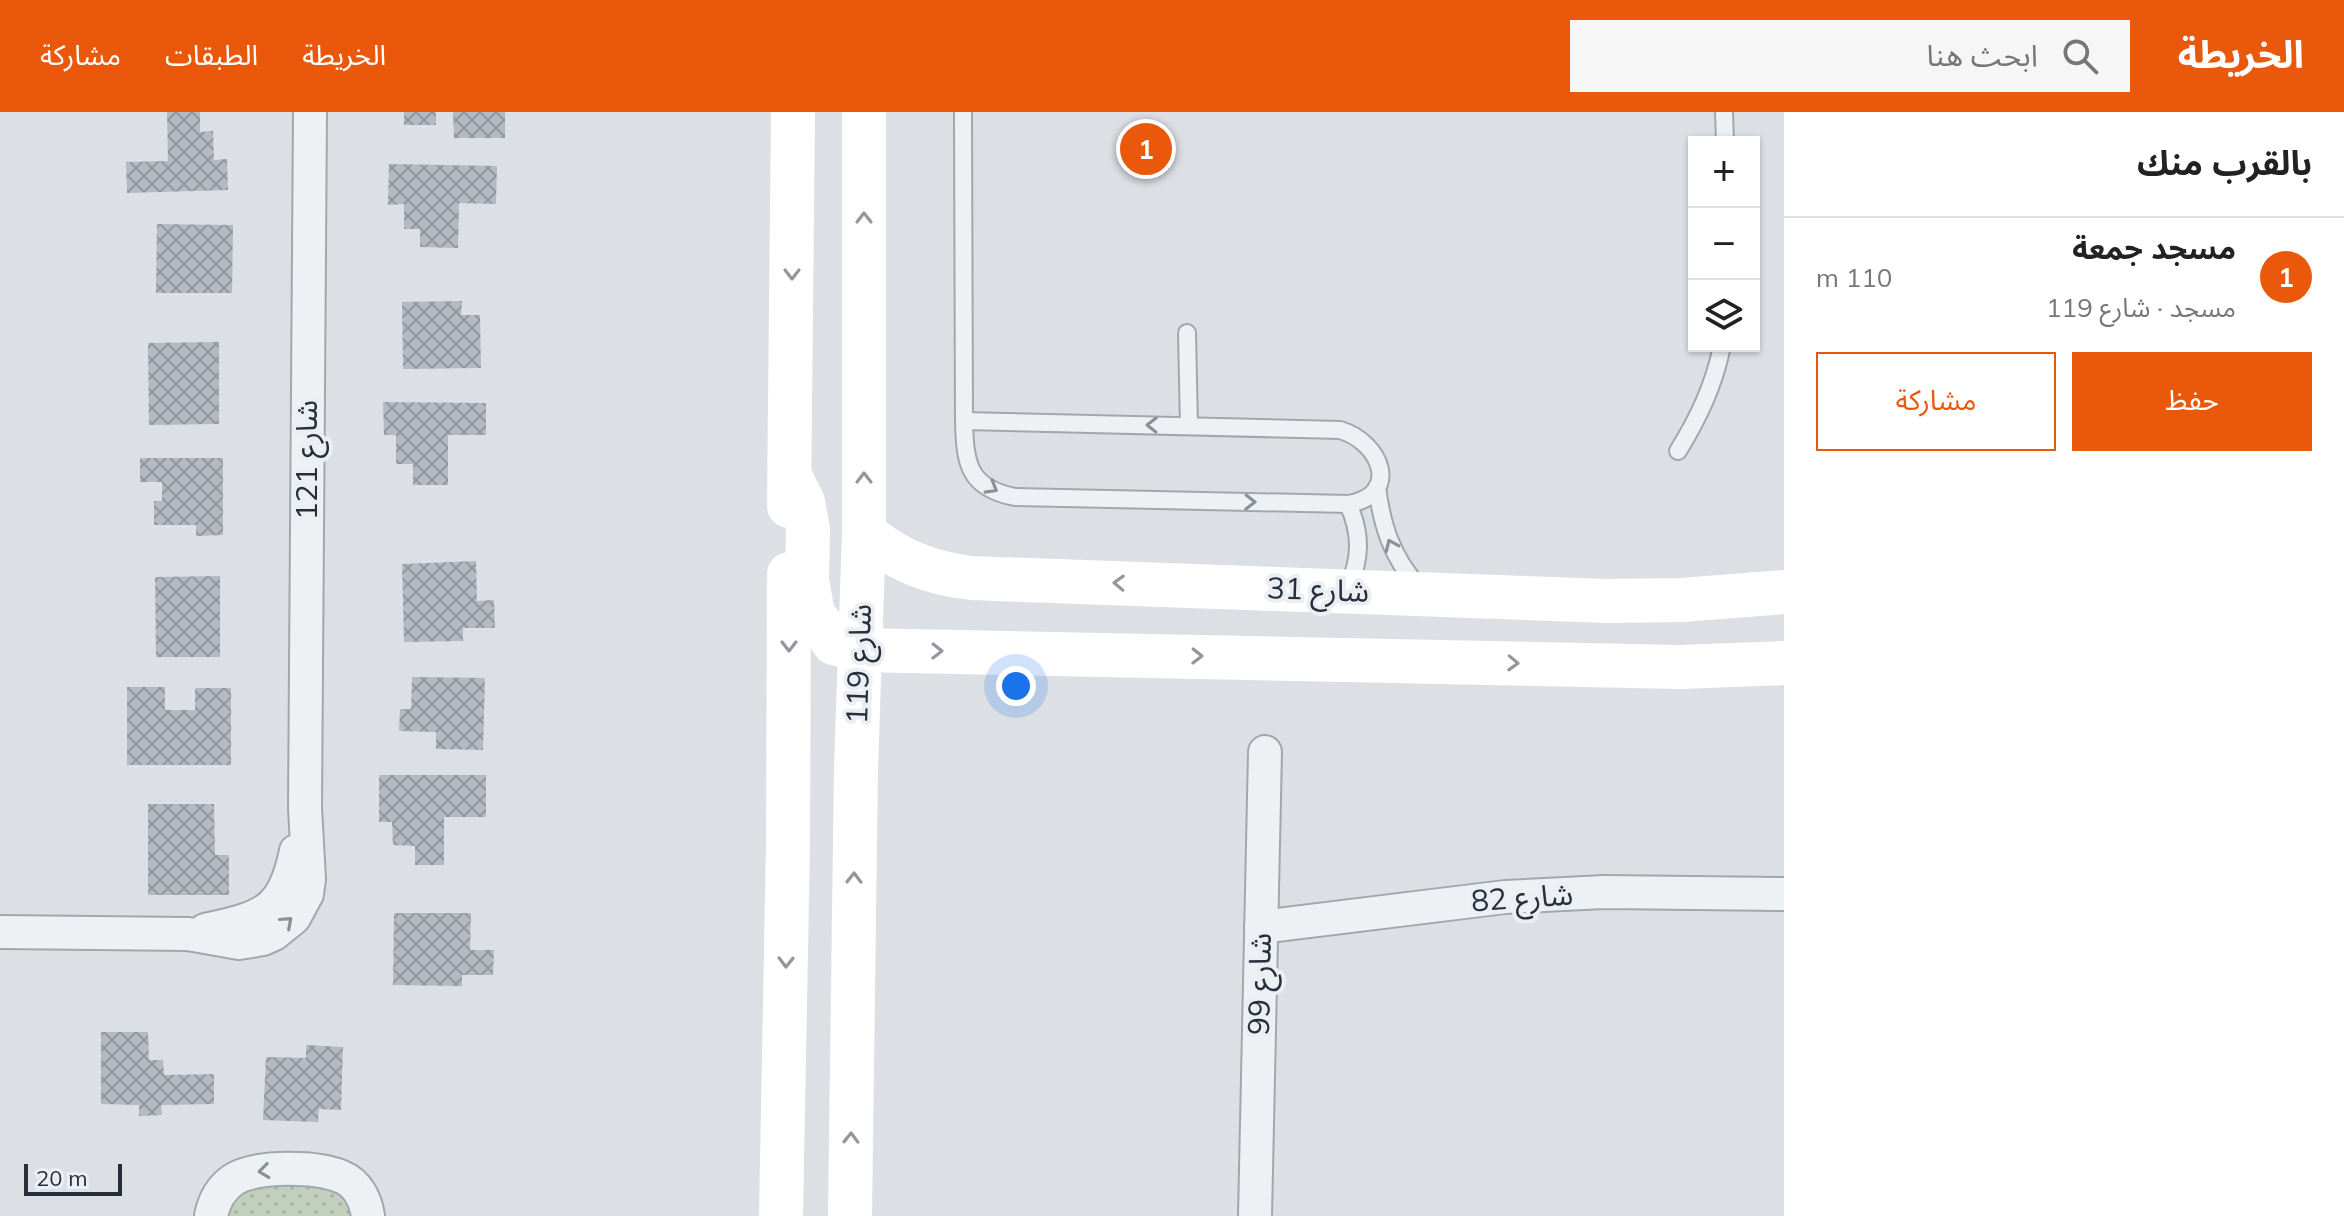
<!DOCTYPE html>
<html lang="ar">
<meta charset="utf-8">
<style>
:root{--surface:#fff;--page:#f6f6f6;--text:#222;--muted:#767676;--line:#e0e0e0;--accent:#ea580c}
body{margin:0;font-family:Mulish,"Noto Sans Arabic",sans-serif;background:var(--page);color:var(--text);direction:rtl}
.controls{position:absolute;right:24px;top:24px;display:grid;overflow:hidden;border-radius:0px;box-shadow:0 2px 6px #0004}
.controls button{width:72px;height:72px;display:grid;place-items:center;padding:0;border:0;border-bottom:2px solid var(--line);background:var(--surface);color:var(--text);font:40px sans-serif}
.scale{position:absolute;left:24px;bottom:20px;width:98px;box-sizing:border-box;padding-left:8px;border:4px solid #262f3b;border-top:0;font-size:22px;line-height:28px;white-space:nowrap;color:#262f3b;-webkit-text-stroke:6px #ebeff3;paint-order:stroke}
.you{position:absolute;left:1016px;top:574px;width:28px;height:28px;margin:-20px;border:6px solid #fff;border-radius:50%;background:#1a73e8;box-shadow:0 0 0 12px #1a73e833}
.badge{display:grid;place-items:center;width:52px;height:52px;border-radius:50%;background:var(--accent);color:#fff;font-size:26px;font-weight:700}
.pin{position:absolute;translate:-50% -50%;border:4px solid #fff;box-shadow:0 2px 8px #0006}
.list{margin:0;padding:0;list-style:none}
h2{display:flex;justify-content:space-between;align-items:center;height:104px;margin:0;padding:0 32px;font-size:34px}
h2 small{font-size:26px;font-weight:400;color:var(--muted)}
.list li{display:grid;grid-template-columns:52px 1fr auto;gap:24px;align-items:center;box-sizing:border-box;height:112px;padding:0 32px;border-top:2px solid var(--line)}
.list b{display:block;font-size:30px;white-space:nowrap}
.list p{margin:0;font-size:26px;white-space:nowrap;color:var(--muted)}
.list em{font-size:26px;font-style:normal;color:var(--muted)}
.actions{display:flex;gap:16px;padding:24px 32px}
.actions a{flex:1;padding:18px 0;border:2px solid var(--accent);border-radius:0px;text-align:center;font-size:28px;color:var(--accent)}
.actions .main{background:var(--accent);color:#fff}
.icon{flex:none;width:44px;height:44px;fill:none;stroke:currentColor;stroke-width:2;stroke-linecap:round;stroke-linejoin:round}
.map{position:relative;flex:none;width:1784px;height:1104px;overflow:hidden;direction:ltr}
header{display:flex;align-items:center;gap:48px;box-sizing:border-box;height:112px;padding:0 40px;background:var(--accent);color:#fff}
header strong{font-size:38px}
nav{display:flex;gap:44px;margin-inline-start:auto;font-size:28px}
.search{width:560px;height:72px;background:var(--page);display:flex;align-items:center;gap:20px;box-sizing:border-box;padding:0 28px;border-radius:0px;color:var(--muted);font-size:30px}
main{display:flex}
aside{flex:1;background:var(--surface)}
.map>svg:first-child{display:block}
.grass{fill:url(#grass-dots)}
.building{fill:url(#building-cross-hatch)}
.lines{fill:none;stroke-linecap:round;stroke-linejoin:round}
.lane-casing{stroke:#a2a7af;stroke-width:20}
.street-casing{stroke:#a2a7af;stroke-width:36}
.lane{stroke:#eef1f4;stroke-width:16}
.street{stroke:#eef1f4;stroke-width:32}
.secondary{stroke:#fff;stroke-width:44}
.oneway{stroke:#92979d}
.oneway2{stroke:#8a9098}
.labels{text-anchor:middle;stroke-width:8;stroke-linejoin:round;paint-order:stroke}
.street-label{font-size:30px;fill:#262f3b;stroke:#ebeff3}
</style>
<header>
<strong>الخريطة</strong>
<div class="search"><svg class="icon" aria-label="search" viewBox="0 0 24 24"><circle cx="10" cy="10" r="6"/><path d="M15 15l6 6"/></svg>ابحث هنا</div>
<nav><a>الخريطة</a><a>الطبقات</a><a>مشاركة</a></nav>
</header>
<main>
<aside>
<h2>بالقرب منك<small></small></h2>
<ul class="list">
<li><span class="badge">1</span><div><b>مسجد جمعة</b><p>مسجد · شارع 119</p></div><em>110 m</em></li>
</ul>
<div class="actions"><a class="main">حفظ</a><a>مشاركة</a></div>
</aside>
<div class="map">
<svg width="1784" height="1104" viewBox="0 0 1784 1104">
<defs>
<pattern id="grass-dots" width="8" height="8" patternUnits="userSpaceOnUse" patternTransform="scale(2)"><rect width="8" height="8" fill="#c3cfbd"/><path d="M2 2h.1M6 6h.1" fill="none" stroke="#a7b2a3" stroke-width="1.8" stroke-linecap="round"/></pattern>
<pattern id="building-cross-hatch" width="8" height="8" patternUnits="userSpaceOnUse" patternTransform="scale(2)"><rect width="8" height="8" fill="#b3bac2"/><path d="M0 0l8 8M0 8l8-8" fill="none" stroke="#91989f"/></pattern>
</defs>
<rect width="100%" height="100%" fill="#dce0e5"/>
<path class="grass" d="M260 1068C294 1071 341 1066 356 1104H224L230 1086Z"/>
<g class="building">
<path d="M167 0H200V20L213 19 214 48 227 47 228 78 127 81 126 50 168 49Z"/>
<rect x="404" y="0" width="32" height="13"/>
<path d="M453 0H505V26H454Z"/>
<path d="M389 52 497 54 496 92 459 91 458 136 420 135V117H404V92L388 93Z"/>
<path d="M157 112 233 113 232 181H156Z"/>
<path d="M462 189 461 203H480L481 256 403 257 402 190Z"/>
<path d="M219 230V312L149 313 148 231Z"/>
<path d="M383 290 486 291V323H448V373H413V352H396V323H384Z"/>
<path d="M140 346H223V423L196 424V413H154V389H162V370H140Z"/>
<path d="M476 449 477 489 494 488 495 516H463V529L404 530 402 452Z"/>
<path d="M220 464V545H156L155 465Z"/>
<path d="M412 565 485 566 483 638 436 637V620L399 619 400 597H411Z"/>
<path d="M127 575H165V598H195V576H231V653H127Z"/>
<path d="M379 663H486V705H444V753H415V734L393 733 392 710H379Z"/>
<path d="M148 692H214L215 743H229V783H148Z"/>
<path d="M394 801H471L470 838H494L493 863H462V874L393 873Z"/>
<path d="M101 920H148L149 948H163L164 963 214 962V992L161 993 162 1003 139 1004V993L101 992Z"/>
<path d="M306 933 343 935 341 998 319 997 318 1010 263 1008 266 945 306 946Z"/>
</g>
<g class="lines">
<g class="lane-casing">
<g id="lane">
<path d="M963 0 964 309C965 351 968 376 1015 385L1348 392C1402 383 1381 330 1340 318L964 309"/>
<path d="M1724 0 1725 30"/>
<path d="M1187 221 1189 314"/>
<path d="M1678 339C1699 305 1714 273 1722 234"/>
<path d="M1377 375C1382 414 1392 445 1418 474"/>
<path d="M1347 478C1361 448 1362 422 1348 392"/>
</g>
</g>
<g class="street-casing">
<g id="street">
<path d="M1261 815 1505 785 1604 780 1784 782"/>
<path d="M205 818C263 805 283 801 296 739"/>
<path d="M0 820 188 822 239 831 263 827 274 822 294 806 307 782 309 767 305 696 310 0"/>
<path d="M211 1104C214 1089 220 1077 233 1068 255 1053 317 1054 342 1065 357 1071 366 1088 368 1104"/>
<path d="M1255 1104 1265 640"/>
</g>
</g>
<use href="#lane" class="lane"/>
<use href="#street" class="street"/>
<g class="secondary">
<path d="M790 364 803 390 808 417 807 468 813 502 834 531 859 538 1680 555 1784 551"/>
<path d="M789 394 793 0"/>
<path d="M864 420C896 448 929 461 971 466L1607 489 1682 488 1784 480"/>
<path d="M781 1104 788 732 789 462"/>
<path d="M850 1104 856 656 864 420V0"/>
</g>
</g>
<defs><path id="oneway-chevron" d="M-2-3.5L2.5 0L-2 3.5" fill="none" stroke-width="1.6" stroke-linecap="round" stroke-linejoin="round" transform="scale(2)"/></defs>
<g class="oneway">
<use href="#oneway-chevron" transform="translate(864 106) rotate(-90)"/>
<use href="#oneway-chevron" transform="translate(792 162) rotate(90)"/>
<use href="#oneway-chevron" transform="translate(864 366) rotate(-90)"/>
<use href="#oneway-chevron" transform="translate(1119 471) rotate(-178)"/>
<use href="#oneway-chevron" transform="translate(789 534) rotate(90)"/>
<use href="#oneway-chevron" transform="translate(937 539) rotate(1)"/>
<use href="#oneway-chevron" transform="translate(1197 544) rotate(1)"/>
<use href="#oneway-chevron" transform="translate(1513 551) rotate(2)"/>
<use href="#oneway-chevron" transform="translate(854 766) rotate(-89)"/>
<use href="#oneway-chevron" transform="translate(786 850) rotate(91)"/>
<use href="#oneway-chevron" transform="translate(851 1026) rotate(-89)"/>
</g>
<g class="oneway2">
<use href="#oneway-chevron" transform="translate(1152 313) rotate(-179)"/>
<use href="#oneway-chevron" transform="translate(992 376) rotate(30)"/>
<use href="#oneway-chevron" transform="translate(1250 390) rotate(1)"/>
<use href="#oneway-chevron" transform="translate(1391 433) rotate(-114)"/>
<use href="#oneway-chevron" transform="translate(287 810) rotate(-42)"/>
<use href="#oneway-chevron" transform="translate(264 1059) rotate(173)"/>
</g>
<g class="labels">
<g class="street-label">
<text transform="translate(307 348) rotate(-90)" y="10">شارع 121</text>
<text transform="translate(1318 478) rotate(2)" y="10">شارع 31</text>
<text transform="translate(859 552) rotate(-88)" y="10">شارع 119</text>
<text transform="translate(1522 786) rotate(-4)" y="10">شارع 82</text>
<text transform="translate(1260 872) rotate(-89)" y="10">شارع 99</text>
</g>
</g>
</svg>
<div class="controls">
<button>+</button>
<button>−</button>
<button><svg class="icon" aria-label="layers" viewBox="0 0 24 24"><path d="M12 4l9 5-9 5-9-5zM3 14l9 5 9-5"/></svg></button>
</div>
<div class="scale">20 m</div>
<div class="you"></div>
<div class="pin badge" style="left:1146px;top:37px">1</div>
</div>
</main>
